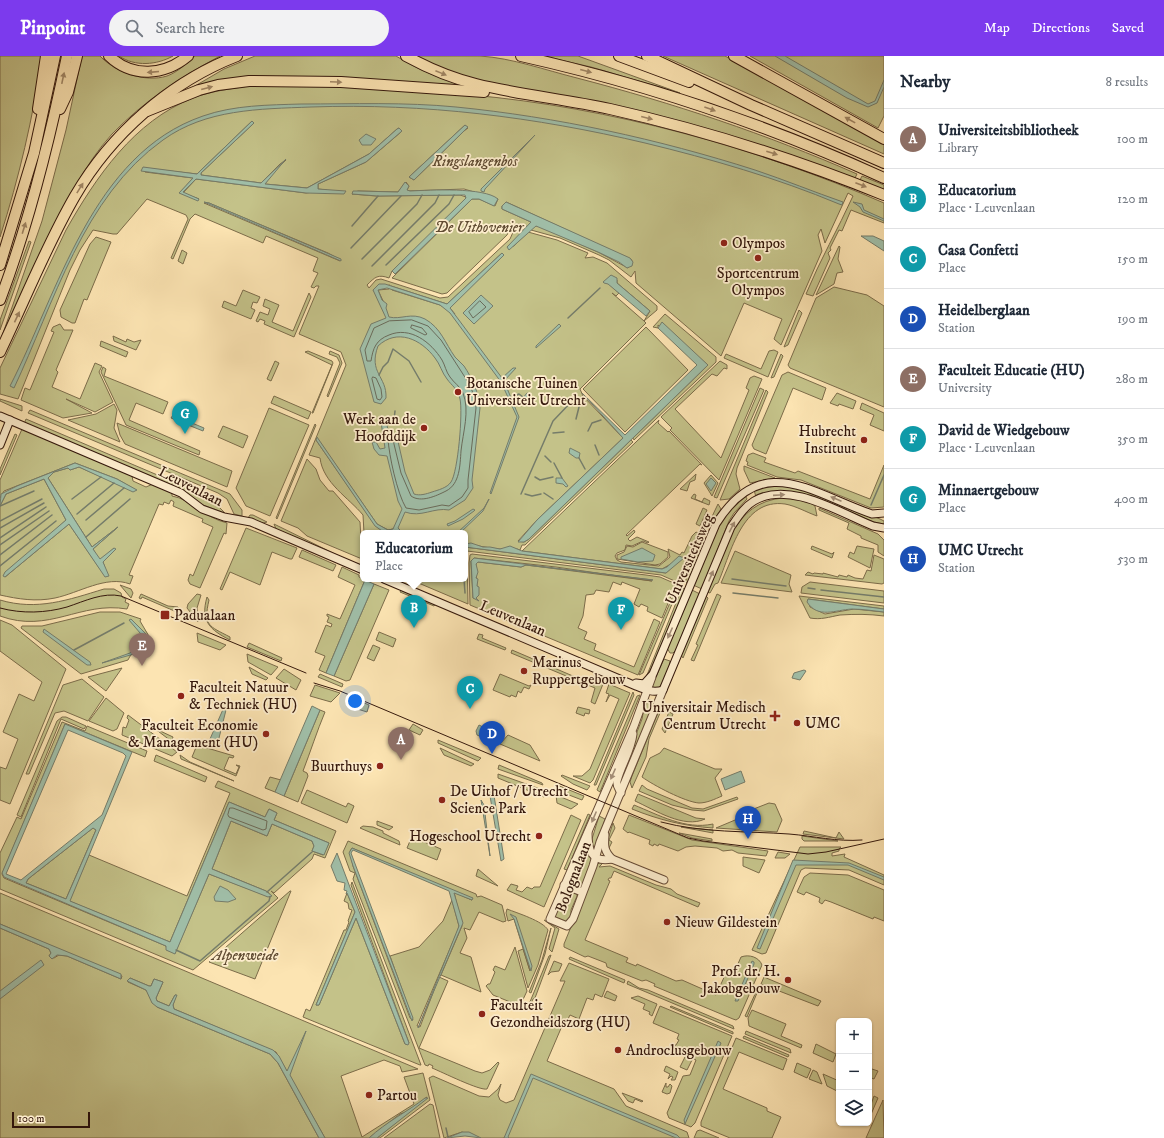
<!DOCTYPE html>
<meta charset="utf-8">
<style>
:root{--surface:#fff;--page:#f2f2f3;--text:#1f2937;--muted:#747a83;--line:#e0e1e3;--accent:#7c3aed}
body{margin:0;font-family:"IM FELL DW Pica",serif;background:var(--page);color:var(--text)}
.controls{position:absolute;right:12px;bottom:12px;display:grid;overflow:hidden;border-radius:6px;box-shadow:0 1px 3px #0004}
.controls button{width:36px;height:36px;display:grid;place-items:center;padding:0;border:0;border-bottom:1px solid var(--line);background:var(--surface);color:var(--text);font:20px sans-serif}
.scale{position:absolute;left:12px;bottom:10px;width:78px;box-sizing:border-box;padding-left:4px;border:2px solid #34170b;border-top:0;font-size:11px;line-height:14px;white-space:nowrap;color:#34170b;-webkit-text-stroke:3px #fdedcd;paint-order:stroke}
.you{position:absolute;left:355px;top:645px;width:14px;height:14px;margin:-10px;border:3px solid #fff;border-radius:50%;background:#1a73e8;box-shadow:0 0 0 6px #1a73e833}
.badge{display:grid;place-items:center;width:26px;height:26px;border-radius:50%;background:var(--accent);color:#fff;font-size:13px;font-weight:700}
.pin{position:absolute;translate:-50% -33px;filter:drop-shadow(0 1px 2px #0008)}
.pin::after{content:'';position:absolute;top:21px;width:14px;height:12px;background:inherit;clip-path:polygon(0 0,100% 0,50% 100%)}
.popup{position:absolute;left:360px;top:474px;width:108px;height:52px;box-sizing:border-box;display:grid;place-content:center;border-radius:6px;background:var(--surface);filter:drop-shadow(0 1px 3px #0005);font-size:13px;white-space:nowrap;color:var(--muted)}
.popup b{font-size:15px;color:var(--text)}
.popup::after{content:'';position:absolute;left:50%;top:100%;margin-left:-8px;border:8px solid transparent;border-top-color:var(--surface)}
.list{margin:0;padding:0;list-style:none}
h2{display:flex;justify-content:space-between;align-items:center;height:52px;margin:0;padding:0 16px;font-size:17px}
h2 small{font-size:13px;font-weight:400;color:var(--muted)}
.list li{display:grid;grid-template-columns:26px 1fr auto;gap:12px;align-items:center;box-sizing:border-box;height:60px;padding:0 16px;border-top:1px solid var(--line)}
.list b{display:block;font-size:15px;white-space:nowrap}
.list p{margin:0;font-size:13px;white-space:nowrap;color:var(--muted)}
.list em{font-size:13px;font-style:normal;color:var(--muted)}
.icon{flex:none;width:22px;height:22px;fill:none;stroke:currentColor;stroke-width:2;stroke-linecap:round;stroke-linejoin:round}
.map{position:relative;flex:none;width:884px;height:1082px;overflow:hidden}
header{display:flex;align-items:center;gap:24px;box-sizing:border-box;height:56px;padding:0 20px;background:var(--accent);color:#fff}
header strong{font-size:19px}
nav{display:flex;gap:22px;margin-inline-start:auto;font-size:14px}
.search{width:280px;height:36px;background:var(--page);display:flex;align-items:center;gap:10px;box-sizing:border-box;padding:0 14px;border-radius:22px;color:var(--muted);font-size:15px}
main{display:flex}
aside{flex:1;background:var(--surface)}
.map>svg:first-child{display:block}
.green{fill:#c4c289;stroke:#7c6c4a;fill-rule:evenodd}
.water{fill:#a0bfa9;stroke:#757c6a;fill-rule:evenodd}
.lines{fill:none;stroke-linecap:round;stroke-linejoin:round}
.shore{stroke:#6a6b5a;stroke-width:1}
.stream{stroke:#757c6a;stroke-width:1.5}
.tertiary-casing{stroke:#664a35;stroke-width:9}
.secondary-casing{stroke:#34170b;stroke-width:9}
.motorway-casing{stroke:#34170b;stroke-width:12}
.tertiary{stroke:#fdedcd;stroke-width:7}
.secondary{stroke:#fdedcd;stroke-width:7}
.motorway{stroke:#fce4b2;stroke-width:10}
.tram{stroke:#34170b;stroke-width:1}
.oneway{fill:#a28867}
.oneway2{fill:#a38d76}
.poi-dot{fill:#8f2418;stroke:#fdedcd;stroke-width:1.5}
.labels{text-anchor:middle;stroke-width:3.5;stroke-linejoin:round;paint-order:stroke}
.park-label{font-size:15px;font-style:italic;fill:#5f4a31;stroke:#fdedcd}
.poi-label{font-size:15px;fill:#34170b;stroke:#fdedcd;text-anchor:start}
.street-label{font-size:15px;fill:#34170b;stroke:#fdedcd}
</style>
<header>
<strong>Pinpoint</strong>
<div class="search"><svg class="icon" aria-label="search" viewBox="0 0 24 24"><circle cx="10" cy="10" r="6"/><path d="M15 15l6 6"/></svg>Search here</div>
<nav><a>Map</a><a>Directions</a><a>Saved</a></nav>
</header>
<main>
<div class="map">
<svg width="884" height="1082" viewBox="0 0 884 1082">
<rect width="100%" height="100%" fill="#fce4b2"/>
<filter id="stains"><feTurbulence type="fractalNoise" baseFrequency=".005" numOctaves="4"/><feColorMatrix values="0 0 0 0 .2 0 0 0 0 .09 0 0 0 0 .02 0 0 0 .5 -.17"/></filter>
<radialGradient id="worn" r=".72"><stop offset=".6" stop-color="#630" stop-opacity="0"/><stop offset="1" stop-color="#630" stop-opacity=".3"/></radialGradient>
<g class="green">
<path d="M0 0H42C33 62 19 122 0 181Z"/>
<path d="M82 0H100C115 16 145 27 167 20 178 16 187 7 195 0H220C179 22 144 45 112 78 84 109 66 147 48 185 33 218 17 250 1 283L42 165 66 74Z"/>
<path d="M119 0H173C157 9 135 11 119 0Z"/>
<path d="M255 0H396C420 15 445 24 471 32L275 22 183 37 224 13Z"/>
<path d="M416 0C437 0 459 0 480 0 512 2 545 14 577 22 673 47 766 78 857 118L855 122 860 124 862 120 884 129V136L780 98 486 28 439 12Z"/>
<path d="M543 0H578L680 37 591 11Z"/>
<path d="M663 0H725L884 87V98Z"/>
<path d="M750 0H884V60L878 72Z"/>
<path d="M249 30C323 29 398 32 471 39 609 51 758 92 884 147V167L851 154 842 175 839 174 830 192 831 194 828 197 830 202 813 240 806 238C820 204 838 173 853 140L848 137 825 187 821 173 818 179 822 195 781 289 774 283 782 263 744 247 721 300 636 227 635 215 631 221 609 204 599 199 560 182 531 174 535 170H539L598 196 628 212 632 204 630 203 506 146 502 150V153L531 166 528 171 521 168 512 169 507 179 447 237 442 238 392 222 472 143H479L495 150 498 143 464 133 410 135 407 134 409 130 406 126 398 136 358 135 352 138 376 140 460 139 466 141 465 146 392 215 389 222C378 218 375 221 367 229L369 232 376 224 381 223 440 242 448 241 510 183 514 174 518 172 525 175 507 191 514 190 528 176 557 184 588 197 585 202 593 201 607 207 657 250V254L644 265 646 267 580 333 583 340 623 382 537 464 518 485 524 486 529 483 631 384 633 386 525 489H522L520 494C510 490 508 494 499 493 487 492 476 489 465 488V477H398L393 473 388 474 377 468 317 382 316 384 375 469 385 476 364 477 363 459C349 442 323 427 320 402L309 399 346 309 341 296 299 278 319 230H316L314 232 311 231 318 217 313 215 318 202 266 180 263 187 195 158 190 163 173 203 171 202 188 163 186 159 147 143 117 178H113L93 174 80 194 70 214 18 343 0 338V312L66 174C96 121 134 65 193 42 211 35 230 33 249 30ZM252 65 254 67 201 117V119L261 127 280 108 286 104 271 119 265 128 307 132 369 98 397 73 399 72 401 76 366 106 318 128V133L327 134 306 137 196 123 183 137 199 143 180 137 193 122 145 116 143 112 197 118ZM465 69 468 72 464 75 414 124 409 121ZM209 147 328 197 341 204 340 205 204 147ZM502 197 504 199 453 248 450 252 455 258 440 249 392 234 391 230 447 248ZM617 224V227L650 255 644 265 612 237 616 240 619 237 608 227ZM390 229 389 233 378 234 384 247 373 234 377 231Z"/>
<path d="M96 181 111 186 87 244 84 243 75 267H72L61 261 60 254 90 188Z"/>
<path d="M29 185 31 186 0 274V264Z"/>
<path d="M839 190 840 191 838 203 843 216 837 217 834 228 816 239Z"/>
<path d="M182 194 187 197 183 208 178 205Z"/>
<path d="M834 231 867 239 884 250V351L790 312 788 309 816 242Z"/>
<path d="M243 234 260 241 257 247 253 246 251 252 255 254 251 263 222 251 224 245 236 250Z"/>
<path d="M309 237 311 241 294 281 264 268 265 265 260 263 258 266 256 265 260 256 268 259 270 253 263 250 265 243 279 249 272 266 293 275Z"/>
<path d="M799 254 802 257 788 289 784 291Z"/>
<path d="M665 258 716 301V306L634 384 633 382 708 309 658 269V272L653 271Z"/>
<path d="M60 268 64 274H73L56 314 58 316 52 331 80 343 95 307 102 310 99 316 113 346 95 356 66 343 92 357 63 362 21 344 25 332 30 334 54 276 51 275 53 271Z"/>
<path d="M646 271 688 314 625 376 583 333Z"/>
<path d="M113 280 126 286 127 283 134 286 141 284 136 294 114 285Z"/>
<path d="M101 285 128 296 126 301 100 290Z"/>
<path d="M774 294 778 296 768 321 724 302 726 298 761 313 769 295Z"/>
<path d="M308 295 332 305 333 307 313 357H312L332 309 305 296Z"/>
<path d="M330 295 339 299 342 307 328 341 327 340 340 307 337 301 329 298Z"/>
<path d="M781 298 783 300 774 321 771 322Z"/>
<path d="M275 305 279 307 271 325 267 323Z"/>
<path d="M720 305 727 309V313L724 312 717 320 712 318 675 353 721 402 749 334 746 332 750 322 754 320 762 323 719 424 670 374 672 372 661 361Z"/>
<path d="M103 311 106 313 104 320 168 346 163 358 136 347 129 364 200 395 199 399 126 369 101 316Z"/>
<path d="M788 316 826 332 822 344 793 332 766 398 754 393 752 389 782 319Z"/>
<path d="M760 332 764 334 717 442 714 441Z"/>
<path d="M766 334 768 336 737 412 736 418 740 433 729 443 720 444Z"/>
<path d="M837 337 856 345 853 353 839 348 838 350 830 347Z"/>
<path d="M274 340 311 356 308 363 271 347Z"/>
<path d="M0 343 22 350V355L0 345Z"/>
<path d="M862 347 884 357V375L870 369 874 359 860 353Z"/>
<path d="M114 348 117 354 114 372 120 386 68 364 96 358Z"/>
<path d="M269 352 309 369 270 460 246 450 236 432Z"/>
<path d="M30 354 230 438 242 454V460L234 458 227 443 218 437 28 357Z"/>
<path d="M26 363 202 438 212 444 225 457 203 449 24 368Z"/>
<path d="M659 364 658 367 668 376 669 375 702 409 700 408 626 479 627 480 634 474 635 476 628 483 630 485 637 481 649 486 648 487 643 485 632 490 626 489 625 494 617 497 615 500 617 504 621 506 659 510 670 501 668 493 680 499 682 496 684 497 692 480 696 476 698 477 677 526 661 519 467 495 468 548 409 523H465V491L666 517 683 501 662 513 522 495Z"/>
<path d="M117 367 232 415 227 431 125 388 120 379Z"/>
<path d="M315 368 316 369 277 463 276 462Z"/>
<path d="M223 370 248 380 243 392 218 381Z"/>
<path d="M22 373 132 420 133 425 146 431 153 428 172 436V440C191 443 205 462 227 467L226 478 224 477 200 532 190 528 188 524 190 518 193 520 213 471 202 466 203 463 173 450 174 446 171 444 169 448 164 446 163 449 159 448 129 519 133 520 130 528C106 519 79 537 55 542 36 546 18 543 0 539V450L6 438 44 423 66 464 5 521 69 468 100 513 105 512 103 506 111 498 114 492 101 504 98 503 93 493 118 471 92 491 48 422 54 416 68 412 70 414 79 411 122 430 136 434 117 423 75 407 4 435 0 442V424Z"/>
<path d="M15 378 17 379 0 419V413Z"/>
<path d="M753 397 766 402 764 406 795 417 798 415 870 443 884 409V451L871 452 801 424 777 421 747 409 748 406 746 405 748 399Z"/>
<path d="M307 403 316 413 320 424 329 435H333L360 466 362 503 307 480 298 472 281 465Z"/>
<path d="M744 410 775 422 750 427 744 414Z"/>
<path d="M696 418 695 424 690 426 687 435 680 433Z"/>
<path d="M711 419 718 427 712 440 704 427Z"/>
<path d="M782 429 817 438 880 463 884 465V468L874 466C841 453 791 423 756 441L754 434 771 430Z"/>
<path d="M694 438 696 439 695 443 702 446 704 442 710 445 709 449 691 442Z"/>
<path d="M745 439 747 443 734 457 729 465 702 533 693 529 720 468 728 455Z"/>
<path d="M783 442C793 442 807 444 815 450L817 460C806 456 796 450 785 448 742 442 731 497 718 527L715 528 710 537 707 536C724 496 733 446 783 442Z"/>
<path d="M718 448 721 453 709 472 707 471Z"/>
<path d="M703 452 707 454 700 470 696 468Z"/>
<path d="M819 452 878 478 884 484V500L878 496V489L861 482V480L847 473 849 467 819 454Z"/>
<path d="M250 459H253L267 466 263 467 248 462Z"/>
<path d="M274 468 341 501 276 473Z"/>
<path d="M246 472 297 492 292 503H290L272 496 260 529 230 516 222 534 220 533Z"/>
<path d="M699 478H701L682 525 680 524Z"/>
<path d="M702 485 705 486 688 527 685 526Z"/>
<path d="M642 486 668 496V501L660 508 655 509 617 503V499L624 496 627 490 633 491Z"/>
<path d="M812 490 832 498 834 496 832 502 811 493Z"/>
<path d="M857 490 874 493 870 512 848 501 850 496 854 498Z"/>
<path d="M302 494 336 509 333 515 299 501Z"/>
<path d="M735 495 791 519 789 528 792 536 721 527Z"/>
<path d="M472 498 646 519 660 521 676 528 662 562 647 555 648 551 641 548 639 551 634 548 640 533 622 526 621 529 613 526 609 536 596 534 594 538 586 539 583 560 578 572 587 576 584 583 596 588 594 594 634 611 654 563 660 566 638 619 470 549 469 507 470 499ZM474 502 556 511 652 525 526 509 521 511 478 506 476 507 477 540 476 542H473L471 505Z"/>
<path d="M874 499 884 503V527L882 528 805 519 808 516 813 518 814 517 823 518V517L838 521 839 519 847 521 848 519 855 522 863 523 867 514 871 515Z"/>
<path d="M342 511 359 519V521L365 524 326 617 319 614 325 600 315 596 326 569 331 571 332 568 327 566 329 561 327 560V558L340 563 355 529 338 521Z"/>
<path d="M810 526 884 535V547L801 537 802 531Z"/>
<path d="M374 528 389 534 350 624 346 625 334 620Z"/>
<path d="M678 528 680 529 643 617 639 619Z"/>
<path d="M120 529 131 533 133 537 131 542Z"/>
<path d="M682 532 686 533 655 606 647 619Z"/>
<path d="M104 533H114L121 537 122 541 126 543 125 546 129 548 127 553C80 545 49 578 0 560V544C37 555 68 544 104 533Z"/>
<path d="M401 534 436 547 434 550 400 536Z"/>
<path d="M692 534 700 538 676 594 673 597H670L667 592Z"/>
<path d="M141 538 168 550 178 551 186 560 142 541 141 543 139 542Z"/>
<path d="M197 538 201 539 197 552 198 566 187 552 188 548Z"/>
<path d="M717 538 721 540 694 605 691 604 698 589 696 588Z"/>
<path d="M706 540 708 542 683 602 681 599Z"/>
<path d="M799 540 884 550V553L808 543 810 551 825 558 854 553 884 556V560C869 558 855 558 840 559 829 561 821 564 810 562Z"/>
<path d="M207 541 209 544C203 570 209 570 230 581V584C210 574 200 565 207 541Z"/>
<path d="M100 556H120L141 563 140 565 150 582C146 584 147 586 144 589 137 595 132 595 128 604L81 618 21 572 22 570H42Z"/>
<path d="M0 564 12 569 66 613 10 748 0 744V711L6 713 18 683 3 676 19 638 34 645 42 626 0 595Z"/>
<path d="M379 576 396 583 393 591 376 584Z"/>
<path d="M197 577 226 589 220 594 198 586Z"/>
<path d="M479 578 483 579 482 582 506 592 505 594 477 583Z"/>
<path d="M249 587 282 602 281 605 247 591Z"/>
<path d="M373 589 380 592 374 605 367 602Z"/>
<path d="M512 594 594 629 596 625 603 628 595 648 591 646 595 632 511 597Z"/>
<path d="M247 598 278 611 271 619 248 606Z"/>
<path d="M664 603 670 605C670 613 664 628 657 633L651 632Z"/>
<path d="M249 611 268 622 266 624 252 618Z"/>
<path d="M122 612 106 635 88 621Z"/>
<path d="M284 613 301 624 296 634 276 622Z"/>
<path d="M320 618 343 628 342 631 318 621Z"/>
<path d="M500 618 529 630 531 629 529 633 524 631 521 637 518 635 516 641 511 639 510 641 493 634Z"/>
<path d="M82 623 104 641 88 665 64 655 55 657 29 718H26L63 629Z"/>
<path d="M609 628 630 637 593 724 590 727 573 720H582L590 713 619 643 610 639 606 646 609 638 606 637Z"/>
<path d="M315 629 340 637 331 646 310 640Z"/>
<path d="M633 636 634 639 596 729H594Z"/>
<path d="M640 639 600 736 597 734 637 640Z"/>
<path d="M106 642 124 657 117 673 113 675 89 665Z"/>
<path d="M353 642 369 649 367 656 348 650Z"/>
<path d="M646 642 655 646 620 727 619 723 642 663Z"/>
<path d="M661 649 663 650 649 683 646 701 632 732 630 726 632 720Z"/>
<path d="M578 651 590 654 589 658 585 657 584 660 576 657Z"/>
<path d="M320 654 325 656C317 675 310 697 303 715L307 717 308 720 298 746 284 740Z"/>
<path d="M669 656 673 658 665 677 662 673Z"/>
<path d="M128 659 177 696 172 700 122 679 123 671 126 672 129 664 127 662Z"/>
<path d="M62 661H66L86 670 84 673 61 663 21 761 17 759 57 665Z"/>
<path d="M62 666 85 675 87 670 147 695 145 701 65 668 2 818 4 822 166 890 167 894 175 897 209 818 270 841 269 837 266 835 212 813 231 765 267 780 272 768 312 785 314 790 312 795 323 799 329 787 274 764 277 757 269 753 265 761 229 746 170 886 69 845 89 799 187 840 230 737 215 731 218 725 336 775 325 802 314 798 312 803 274 837 271 835 278 842 193 914 0 833V797L17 761 21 763Z"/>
<path d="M146 666 152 668 158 674 173 681 172 684 179 687V691Z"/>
<path d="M413 668 423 674 420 679 409 674Z"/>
<path d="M508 679 530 689 540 705 500 688Z"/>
<path d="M438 684 481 702 478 705 438 687Z"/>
<path d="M197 689 234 700 233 702 229 701 224 713 236 718 239 711 236 709 240 710 236 720 192 701Z"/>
<path d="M440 692 474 708 471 710 444 699Z"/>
<path d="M664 692 715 713H722L715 722 722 740C715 743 707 747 699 747 685 746 653 729 642 721L650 702 660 697Z"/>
<path d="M156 699 207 721 205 726 154 705Z"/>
<path d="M180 699 190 706 234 725 181 703Z"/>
<path d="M499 709 542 727 543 729 498 713Z"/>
<path d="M498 718 543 734 544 741 498 722Z"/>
<path d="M562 719 590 730 587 734 573 728 561 720Z"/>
<path d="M270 721 281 724 275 736 265 732Z"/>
<path d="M557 729 584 740 582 744 556 734Z"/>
<path d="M642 729 647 733 692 752 703 753 737 741 738 743 704 755 692 754 672 749 639 735Z"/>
<path d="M307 734 346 751 348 747 354 750 347 767 301 747Z"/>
<path d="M638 738 696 762 705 763C684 773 655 754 635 745Z"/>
<path d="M556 739 578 748 571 753 557 747Z"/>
<path d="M769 747 775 748 782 764 777 776 716 772 747 759 746 756Z"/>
<path d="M634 749C659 759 685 774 713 768V772C684 770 659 764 632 753Z"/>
<path d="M588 758 590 759 567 814 564 813Z"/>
<path d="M571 759 581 764 544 851 507 834 511 828 518 830 516 834 522 836 527 831 532 833 534 831H540Z"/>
<path d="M629 759 692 784 768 795 766 800 738 797 732 794 723 795 717 792 695 790 686 791 678 795 659 788 658 790 654 788 653 790 649 788 650 784 629 776 628 777 623 773Z"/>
<path d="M599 760 605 763 595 798 593 796 592 783Z"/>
<path d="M377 765 393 771 389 774 377 769Z"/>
<path d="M613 767 615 772 609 784 612 786 608 794 607 786Z"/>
<path d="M363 770 373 771 383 775V777L399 785 400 789 360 772Z"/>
<path d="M681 771 713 774V777Z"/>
<path d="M93 772 96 774 66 843 26 827 28 823Z"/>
<path d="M804 775 836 782 839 776 844 783 803 778Z"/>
<path d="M679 777 712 783V785L692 782Z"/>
<path d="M802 780 838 785H804L802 783Z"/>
<path d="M417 783 441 793 437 804 407 792 410 785H415Z"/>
<path d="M348 785 476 838 477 841 481 840 502 849 506 865 503 866 479 856 470 874 464 872 467 882 460 897 471 901 481 936 441 919 462 870 454 836 472 844 352 792 350 795 353 810 410 962 413 964 390 900 419 891 443 865 452 844 459 870 458 874 417 970 420 971 439 921 448 925 419 992 475 1015 482 1017 490 1014 498 1006 499 1007 487 1033C480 1035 442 1016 432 1012L433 1010 429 1008 428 1010 425 1009 353 823 355 817 350 815 343 796Z"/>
<path d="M585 788 586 795 593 803 581 832 569 827Z"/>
<path d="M800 791H841L839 793V795L832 797V800L845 798 844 801 884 819V829L849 814 805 812 801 814 766 897 762 898 752 894Z"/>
<path d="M778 796 790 798 785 802H775Z"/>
<path d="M743 801 765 804 759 817 743 810Z"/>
<path d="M600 806 603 807 599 811 610 810 656 829 671 833 677 838 700 847 698 851 614 815 611 822H609L608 824 610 825 585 884 628 902 626 906 636 910 637 908 676 925 682 924 716 939 726 917 733 919 741 901C749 898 759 901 762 909L739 962 736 964 733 963 654 930 655 928 646 924 642 925 607 911 606 907 588 900 585 901 564 891V888L596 810Z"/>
<path d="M478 813 498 830 476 820Z"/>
<path d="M810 817 848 819 884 834V865L874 861 873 863 831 846 825 844 822 848 819 846 820 842 806 836 804 839 797 836 804 821Z"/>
<path d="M352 826 421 1009H420L303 961 306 953 310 955 344 874H346L349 866 348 865 352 854 349 853 348 847 344 845 347 837 355 856 316 949H319L356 862 405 988 409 987 351 829Z"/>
<path d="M565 833 577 838V840L571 854V862L566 866 554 861Z"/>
<path d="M291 835 255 923 209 906 290 835Z"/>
<path d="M0 837 418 1013 402 1016 400 1010 384 1004 341 1020 362 1081 414 1048 404 1021 423 1017 430 1044 380 1082H377L427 1041 409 1055 400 1058 369 1082H325L276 996 174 953 173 949 176 939H175L169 950 157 945 156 942 163 926 154 923 151 930H149L130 922 128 926 146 934 157 951 270 998 278 1007 319 1082H0V872L49 893 51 897 49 900 54 902 59 899 67 900 121 923 122 920 0 868Z"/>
<path d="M507 853C517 857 543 865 548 874L538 909 528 932 518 895 523 893 530 915 514 863 508 865 506 857Z"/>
<path d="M544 864 559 873 552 896 549 893 555 872Z"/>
<path d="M551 872 545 898 531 937 529 936 542 904Z"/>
<path d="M515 891 527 935 520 950 493 939 486 930 488 928H490L495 916 493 914 495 910 505 914Z"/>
<path d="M551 899 535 942 533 943 528 954 527 953 549 900Z"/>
<path d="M570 901 625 924 624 927 569 903Z"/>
<path d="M554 905 562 908 559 915 551 916 548 919Z"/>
<path d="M569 907 609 923 602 941 595 938 593 944 587 942 579 963 570 959 565 969 562 970 547 1005 614 1033 626 1050 687 1076 689 1082H509L505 1080 504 1082H481L462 1076 444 1082 429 1022 433 1020 479 1040 489 1041 498 1033 501 1028 498 1039 500 1044 506 1047 514 1044 565 925H560Z"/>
<path d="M764 921 821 945 818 950 761 928Z"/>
<path d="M628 925 639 932 648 934 733 970 734 973 627 928Z"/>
<path d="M607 935 617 940 615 945 604 941Z"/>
<path d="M756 936 757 937 747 961 745 960Z"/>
<path d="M638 940 657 948 652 960 649 958 650 956 643 953 645 948 631 942Z"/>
<path d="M660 950 732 980 695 1067 691 1071 669 1062 667 1057 683 1020 690 1019 696 1004 675 993V989H676L679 984 677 983 679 978 653 967Z"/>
<path d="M671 950 733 976V978L670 951Z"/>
<path d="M752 954 786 968 781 980 802 989 801 992 749 970 748 962Z"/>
<path d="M746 975 790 993 791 997 745 978Z"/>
<path d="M744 980 789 999 788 1001 743 982Z"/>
<path d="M736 982 787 1003 783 1014 739 996 723 1033 767 1052V1055L781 1061 772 1082H730L701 1070V1066Z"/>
<path d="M816 988 836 998 833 1006 813 997Z"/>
<path d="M685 1001 692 1004 687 1014 680 1011Z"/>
<path d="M797 1007 811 1013 807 1022 794 1016Z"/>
<path d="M666 1010 678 1016 675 1024H671L673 1021 671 1020 668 1023 670 1018 664 1015Z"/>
<path d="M869 1012 878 1015 874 1023 869 1021Z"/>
<path d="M813 1014 817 1016 822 1028 809 1023Z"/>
<path d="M823 1018 839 1025V1036L827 1030Z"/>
<path d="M666 1027V1031H668L670 1028 672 1030 670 1037 667 1038 662 1036Z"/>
<path d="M622 1037 643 1045 642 1046 635 1043 633 1047 628 1045Z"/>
<path d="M874 1040 878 1042 869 1063V1054Z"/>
<path d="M883 1044 884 1082H866Z"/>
<path d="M430 1048 433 1049 440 1082H384Z"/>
<path d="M700 1074 719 1082H694L697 1075Z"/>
</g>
<g class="water">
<path d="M775 0H785L868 48 875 45 884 24V31L877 47 868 51 847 42Z"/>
<path d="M301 48C353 48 405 46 456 51 557 61 658 83 755 114 785 124 814 136 843 146L842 149 839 148C777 122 711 103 645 87 535 61 424 47 311 51 259 53 206 53 163 84 83 141 54 247 14 332L10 330C58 237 92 98 203 60 234 49 269 49 301 48Z"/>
<path d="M252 65 254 67 201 117V119L261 127 286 103 265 128 307 132 369 98 397 73 399 72 402 75 366 106 318 128V133L346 135 344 138 306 137 196 123 183 136 199 143 198 145 179 137 193 122 141 115 143 111 197 118Z"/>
<path d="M465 69 468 71 464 75 414 124 409 121Z"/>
<path d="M366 78 376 83 371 89H362L359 84Z"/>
<path d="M535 79 485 133 484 136 481 135V133Z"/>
<path d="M405 126 409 130 407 134 410 135C430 134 484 131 498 143L494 150 479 143H472L395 218 392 215 466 142 465 139H460L378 140 352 138 353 135H358L398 136Z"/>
<path d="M204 146 209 147 341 203V205Z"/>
<path d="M506 146 630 202 633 206 632 210 627 212 619 206 598 196 536 170 509 194 507 191 531 166 502 153V150Z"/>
<path d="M853 146 862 148 864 154 884 163V165L863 156 860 151Z"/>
<path d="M861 180H873L884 185V195Z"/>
<path d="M502 197 504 199 450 252 502 322 513 312H516L504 325 519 361 491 438 490 437 517 361 501 326 450 257 440 249 387 232 378 234 382 244 387 248 386 252 389 261C401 264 411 256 425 263 441 272 445 287 455 301 458 304 461 307 464 310 472 322 479 337 480 352L472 424 473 432 465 444 449 454C434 451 421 462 405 456L398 472 403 477H385L375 470 316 384 317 381 377 468 388 474 393 473 402 453 398 445 387 400 379 399 374 393 372 386H376L380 393 385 392 380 360 385 362 389 377 397 381 405 416 414 438C420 440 426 438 432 436 438 434 447 432 451 426 458 416 463 356 460 343 458 333 452 330 447 323 442 317 440 308 435 302 421 283 397 272 378 290 368 317 387 320 386 342L381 348 374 346 360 293 371 268 386 262 373 234 379 228H385L447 248Z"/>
<path d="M611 219 617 222V227L650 255 646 260 608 228 604 227 603 226Z"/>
<path d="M481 239 493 250 474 268 463 257Z"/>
<path d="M662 266 708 309 529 483 524 486H518L537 464 623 382 582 337 625 379 697 309 658 272Z"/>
<path d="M559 268 561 270 536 292V290Z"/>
<path d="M527 337 530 338 531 342 524 350 522 343Z"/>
<path d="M173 359 204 372 203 375 171 362Z"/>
<path d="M570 392 580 397 579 402H576L569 397Z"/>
<path d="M75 407 117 423 137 434 133 436 79 411 70 414 68 412 54 416 48 422 92 491 118 471 93 493 100 503 114 492 116 493 103 506 109 520 105 521 69 468 5 521 3 520 5 516 66 464 44 423 6 438 0 450 1 438 17 430Z"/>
<path d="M556 422H562L568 430 566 431 563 428 556 427Z"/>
<path d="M711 422 716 427 711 435 706 428Z"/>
<path d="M489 443 483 455 460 477H457L484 452Z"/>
<path d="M473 453 475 454 474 455 463 463 448 470 447 468 455 465Z"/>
<path d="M471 487 483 491H490L500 493 510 490 522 495 662 513 667 511 679 500 684 502 666 517 465 491V488Z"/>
<path d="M642 492 655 499 653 505 638 506 621 503V501Z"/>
<path d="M474 502 653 524 526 509 521 511 478 506 476 508 478 516 476 522 478 523 477 530 479 531V539L476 542 479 545 473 542 471 505Z"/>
<path d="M365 524 374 528 334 620 326 617Z"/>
<path d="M808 543 884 553V556C874 555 863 553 852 553 835 554 818 563 807 546Z"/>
<path d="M131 563 146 578 149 590 143 591 134 598 102 607 130 597 145 588 146 584 129 564Z"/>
<path d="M44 573 90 606 91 609H87L43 576Z"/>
<path d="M804 614 806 615 800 624 792 622 794 617Z"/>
<path d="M228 642H229L218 686 210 683Z"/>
<path d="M312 650 320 654 284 740 275 736Z"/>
<path d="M65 668 132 696 70 845 170 886 229 746 265 761 269 753 277 757 274 764 329 787 324 799 312 795 314 790 312 785 272 768 267 780 231 765 212 813 266 835 272 840 268 841 209 818 175 898 166 894V890L4 821 2 817ZM68 674 123 697 126 700 102 759 21 824 6 818ZM93 772 96 774 66 843 26 827 28 823Z"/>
<path d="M479 669 489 674 491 685 477 679 476 675Z"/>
<path d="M741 715 745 726 725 734 721 723Z"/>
<path d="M491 732 493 733 504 803 501 805 489 734Z"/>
<path d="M481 744 484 749 490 800Z"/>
<path d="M352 792 473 842 472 844 454 837 463 867 418 972 459 870 449 835 353 794 351 797 413 962 412 965 353 810 349 797Z"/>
<path d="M337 797 409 987 408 989 405 988 356 862 319 949H316L355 856 347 837 346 838 347 835 344 834 345 827 337 825 331 810Z"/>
<path d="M793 804 849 807 884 821V824L848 809H796L760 893 757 892Z"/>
<path d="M220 830 228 834 236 843 228 846 215 845 214 841Z"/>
<path d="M510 858 516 861 532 910 531 915 514 863Z"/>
<path d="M0 868 121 918V923L67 900 57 899 52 903 49 900 51 897 49 893 0 872Z"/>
<path d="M41 904 44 909 0 943V935Z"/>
<path d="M752 905 754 906V908L738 945H735Z"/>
<path d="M130 922 149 930H151L154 923 163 926 156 942 157 945 169 950 175 939H177L173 949 174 953 273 994 279 1000 287 1015 306 975 290 1019 325 1082H319L278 1007 270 998 157 951 152 947 146 934 127 925Z"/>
<path d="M718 985 721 987 685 1068 684 1064Z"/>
<path d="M531 1018 677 1079 680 1082H676L533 1022 508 1081 509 1082H504Z"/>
<path d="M425 1042H428L377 1082H369C386 1066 407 1056 425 1042Z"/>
<path d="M462 1076H469L481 1082 465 1080 447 1082Z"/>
</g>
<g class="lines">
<g class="shore">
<path d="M480 245 486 251 473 262 469 256Z"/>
<path d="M412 264 428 270 441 284 470 329 475 343 476 352 468 424V432L462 441 449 450 442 449 419 454 406 452C397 437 389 399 388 383L390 382 393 384 401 417 411 440C421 447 436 440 446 435 460 428 460 409 461 395 463 376 470 355 463 337 460 330 454 327 450 321 446 316 445 309 442 304 431 286 410 270 389 279 376 284 373 292 371 305H367L365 294 374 272 389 265Z"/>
<path d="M412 269 422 272 427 278 425 279 411 272Z"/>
<path d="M373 321 376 322 381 333 382 341 380 344 377 343 372 323Z"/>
<path d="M230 752H233L267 765 266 773 263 774 229 761 228 759Z"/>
</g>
<g class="stream">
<path d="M352 170 378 140"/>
<path d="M351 192 401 140"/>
<path d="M362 203 417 148 422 139"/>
<path d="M386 209 449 148 454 139"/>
<path d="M372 210 435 147 439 139"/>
<path d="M568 262 600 232"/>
<path d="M379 319 383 311 388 306 393 293 409 305 421 326"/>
<path d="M517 339 519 338 523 341"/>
<path d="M576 363 581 343"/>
<path d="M386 368 394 364 395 355"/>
<path d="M588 375 592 367 601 364"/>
<path d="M553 377 564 376"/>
<path d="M595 389 599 399"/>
<path d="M545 400 551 406"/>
<path d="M579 402 585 413"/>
<path d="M554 407 562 422"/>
<path d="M535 421 540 424 553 421"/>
<path d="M544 437 553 443"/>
<path d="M521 438 553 365 574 343"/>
<path d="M525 438 532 440 541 438"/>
<path d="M72 443 101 421"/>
<path d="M871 449 884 419"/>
<path d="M0 450 34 435"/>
<path d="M77 458 114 427"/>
<path d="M86 464 124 432"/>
<path d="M0 465 42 443"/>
<path d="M0 472 44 447"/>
<path d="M86 481 130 443"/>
<path d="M0 482 46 451"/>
<path d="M0 489 49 455"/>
<path d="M0 499 52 459"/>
<path d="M0 510 56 465"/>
<path d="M464 523 465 537"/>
<path d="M732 523 786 530"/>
<path d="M808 532 815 533"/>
<path d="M821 534 884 541"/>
<path d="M733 537 778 542"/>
<path d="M74 594 124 567"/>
<path d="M267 836 312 796"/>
<path d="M176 894 200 905 269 845 270 841"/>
<path d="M446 1072 448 1081"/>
</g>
<g class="tertiary-casing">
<g id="tertiary">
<path d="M652 621 634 670 550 863 567 870 573 863 593 810 600 786 663 634"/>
<path d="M621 737C619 733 616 730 617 725 621 709 631 695 633 678"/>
<path d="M588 777C588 794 591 807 612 803"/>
<path d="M605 779C604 790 604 795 612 803L664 824"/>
<path d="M564 829 582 836"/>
</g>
</g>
<g class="secondary-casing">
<g id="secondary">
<path d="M0 360 181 437 202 453 224 461 251 466 363 514"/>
<path d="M0 389 10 364"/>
<path d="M384 523 636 630C646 634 653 637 663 634L731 471C738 461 744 451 754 445 789 424 840 457 873 470L884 472"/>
<path d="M636 627 644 628 653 618 716 468C762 394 811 437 872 458L884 457"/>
</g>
</g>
<g class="motorway-casing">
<g id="motorway">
<path d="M109 0C132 22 164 20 188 0"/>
<path d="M406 0C428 12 451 22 476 28 520 39 565 43 610 53 704 74 795 103 884 139"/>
<path d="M521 0C646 28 768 69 884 122"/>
<path d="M619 0 689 26"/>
<path d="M647 0 751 49 884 107"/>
<path d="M734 0 884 83"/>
<path d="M38 53 46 0"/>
<path d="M60 53 68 36 77 0"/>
<path d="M147 55 199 34 218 29 249 25 341 26 484 36"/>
<path d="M0 209 34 97 55 0"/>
<path d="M0 244C30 165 50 83 67 0"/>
<path d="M0 296C25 244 46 190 75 140 111 78 170 26 237 0"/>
</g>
</g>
<use href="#tertiary" class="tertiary"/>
<use href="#secondary" class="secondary"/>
<use href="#motorway" class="motorway"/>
<g class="tram">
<path d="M0 552C22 558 46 557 67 551 85 545 103 536 121 540L306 617"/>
<path d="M314 627 340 635 688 782 703 785 808 798 826 796 884 783"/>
<path d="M661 766C702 777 747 775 789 778 814 780 837 786 862 784"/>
</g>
</g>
<defs><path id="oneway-solid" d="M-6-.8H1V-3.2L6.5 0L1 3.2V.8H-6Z"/></defs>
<g class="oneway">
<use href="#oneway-solid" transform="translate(586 15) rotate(15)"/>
<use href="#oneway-solid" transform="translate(153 16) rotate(175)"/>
<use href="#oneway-solid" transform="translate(441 17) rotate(22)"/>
<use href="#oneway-solid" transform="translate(63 22) rotate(-78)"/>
<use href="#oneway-solid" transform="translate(336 26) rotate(2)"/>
<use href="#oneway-solid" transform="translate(207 32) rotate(-15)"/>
<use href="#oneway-solid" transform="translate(710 53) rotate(20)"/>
<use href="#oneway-solid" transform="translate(647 62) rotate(14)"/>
<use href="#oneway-solid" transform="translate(850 64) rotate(-151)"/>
<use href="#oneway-solid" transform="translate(772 97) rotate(18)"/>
<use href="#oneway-solid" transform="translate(861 129) rotate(21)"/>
<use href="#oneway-solid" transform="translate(80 132) rotate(-58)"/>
<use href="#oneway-solid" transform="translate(24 172) rotate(-73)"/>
<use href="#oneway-solid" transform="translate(17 261) rotate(-65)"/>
</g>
<g class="oneway2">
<use href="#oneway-solid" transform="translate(779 439) rotate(-4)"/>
<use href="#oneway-solid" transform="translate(836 443) rotate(-157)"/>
<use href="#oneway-solid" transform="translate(732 471) rotate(-62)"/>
<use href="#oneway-solid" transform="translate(711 520) rotate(-67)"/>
<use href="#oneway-solid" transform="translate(670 577) rotate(114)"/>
<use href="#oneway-solid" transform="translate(613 718) rotate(114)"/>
<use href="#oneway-solid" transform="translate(594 761) rotate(113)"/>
</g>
<g class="poi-dot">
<circle cx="724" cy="187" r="4"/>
<circle cx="758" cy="202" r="4"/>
<circle cx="458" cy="336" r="4"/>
<circle cx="424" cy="372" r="4"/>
<circle cx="864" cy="384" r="4"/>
<rect x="160" y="554" width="10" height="10" rx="2"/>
<circle cx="524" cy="615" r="4"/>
<circle cx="181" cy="640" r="4"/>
<path d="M773 654h4v4h4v4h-4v4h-4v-4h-4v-4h4z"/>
<circle cx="797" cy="667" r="4"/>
<circle cx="266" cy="678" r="4"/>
<circle cx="380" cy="710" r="4"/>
<circle cx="442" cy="744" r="4"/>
<circle cx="539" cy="780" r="4"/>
<circle cx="667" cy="866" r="4"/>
<circle cx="788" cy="924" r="4"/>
<circle cx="482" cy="958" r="4"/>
<circle cx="618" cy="994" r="4"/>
<circle cx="369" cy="1039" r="4"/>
</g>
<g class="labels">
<g class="park-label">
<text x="475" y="110">Ringslangenbos</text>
<text x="479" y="176">De Uithovenier</text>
<text x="245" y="904">Alpenweide</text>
</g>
<g class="poi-label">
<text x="732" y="192">Olympos</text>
<text x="758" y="222" text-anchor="middle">Sportcentrum<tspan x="758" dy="17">Olympos</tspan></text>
<text x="466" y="332">Botanische Tuinen<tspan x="466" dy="17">Universiteit Utrecht</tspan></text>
<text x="416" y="368" text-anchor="end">Werk aan de<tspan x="416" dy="17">Hoofddijk</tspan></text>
<text x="856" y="380" text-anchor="end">Hubrecht<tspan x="856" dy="17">Instituut</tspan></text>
<text x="174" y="564">Padualaan</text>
<text x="532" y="611">Marinus<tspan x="532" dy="17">Ruppertgebouw</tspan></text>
<text x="189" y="636">Faculteit Natuur<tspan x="189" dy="17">&amp; Techniek (HU)</tspan></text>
<text x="766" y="656" text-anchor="end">Universitair Medisch<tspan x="766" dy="17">Centrum Utrecht</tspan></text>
<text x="805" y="672">UMC</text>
<text x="258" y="674" text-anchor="end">Faculteit Economie<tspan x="258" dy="17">&amp; Management (HU)</tspan></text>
<text x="372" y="715" text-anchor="end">Buurthuys</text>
<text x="450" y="740">De Uithof / Utrecht<tspan x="450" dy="17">Science Park</tspan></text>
<text x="531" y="785" text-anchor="end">Hogeschool Utrecht</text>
<text x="675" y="871">Nieuw Gildestein</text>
<text x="780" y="920" text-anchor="end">Prof. dr. H.<tspan x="780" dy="17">Jakobgebouw</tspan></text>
<text x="490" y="954">Faculteit<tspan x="490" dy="17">Gezondheidszorg (HU)</tspan></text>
<text x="626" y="999">Androclusgebouw</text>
<text x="377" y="1044">Partou</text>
</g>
<g class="street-label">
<text transform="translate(191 430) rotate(27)" y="5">Leuvenlaan</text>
<text transform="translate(689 503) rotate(-66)" y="5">Universiteitsweg</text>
<text transform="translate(513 562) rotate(23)" y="5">Leuvenlaan</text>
<text transform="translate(573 821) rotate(-69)" y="5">Bolognalaan</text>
</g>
</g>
<rect width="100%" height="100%" filter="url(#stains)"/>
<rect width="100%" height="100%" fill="url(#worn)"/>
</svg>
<div class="controls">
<button>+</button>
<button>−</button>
<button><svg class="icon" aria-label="layers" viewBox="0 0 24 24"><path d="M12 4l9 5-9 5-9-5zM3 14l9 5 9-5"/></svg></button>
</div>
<div class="scale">100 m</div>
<div class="you"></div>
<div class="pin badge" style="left:401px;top:704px;background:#8d6e63">A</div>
<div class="pin badge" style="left:414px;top:572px;background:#0f9aa8">B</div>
<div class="popup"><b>Educatorium</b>Place</div>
<div class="pin badge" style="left:470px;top:653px;background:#0f9aa8">C</div>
<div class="pin badge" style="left:492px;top:698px;background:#1a4fb4">D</div>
<div class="pin badge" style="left:142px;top:610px;background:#8d6e63">E</div>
<div class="pin badge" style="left:621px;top:574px;background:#0f9aa8">F</div>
<div class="pin badge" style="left:185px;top:378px;background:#0f9aa8">G</div>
<div class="pin badge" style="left:748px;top:783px;background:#1a4fb4">H</div>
</div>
<aside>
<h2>Nearby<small>8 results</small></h2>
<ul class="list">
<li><span class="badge" style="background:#8d6e63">A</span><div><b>Universiteitsbibliotheek</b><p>Library</p></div><em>100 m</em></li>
<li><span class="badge" style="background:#0f9aa8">B</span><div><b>Educatorium</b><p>Place · Leuvenlaan</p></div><em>120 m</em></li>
<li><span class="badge" style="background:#0f9aa8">C</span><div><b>Casa Confetti</b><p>Place</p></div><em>150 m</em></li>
<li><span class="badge" style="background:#1a4fb4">D</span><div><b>Heidelberglaan</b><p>Station</p></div><em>190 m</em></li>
<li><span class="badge" style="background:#8d6e63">E</span><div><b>Faculteit Educatie (HU)</b><p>University</p></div><em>280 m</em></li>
<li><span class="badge" style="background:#0f9aa8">F</span><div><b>David de Wiedgebouw</b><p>Place · Leuvenlaan</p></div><em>350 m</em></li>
<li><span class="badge" style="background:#0f9aa8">G</span><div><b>Minnaertgebouw</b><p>Place</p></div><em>400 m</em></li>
<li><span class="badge" style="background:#1a4fb4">H</span><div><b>UMC Utrecht</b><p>Station</p></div><em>530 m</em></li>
</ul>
</aside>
</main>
